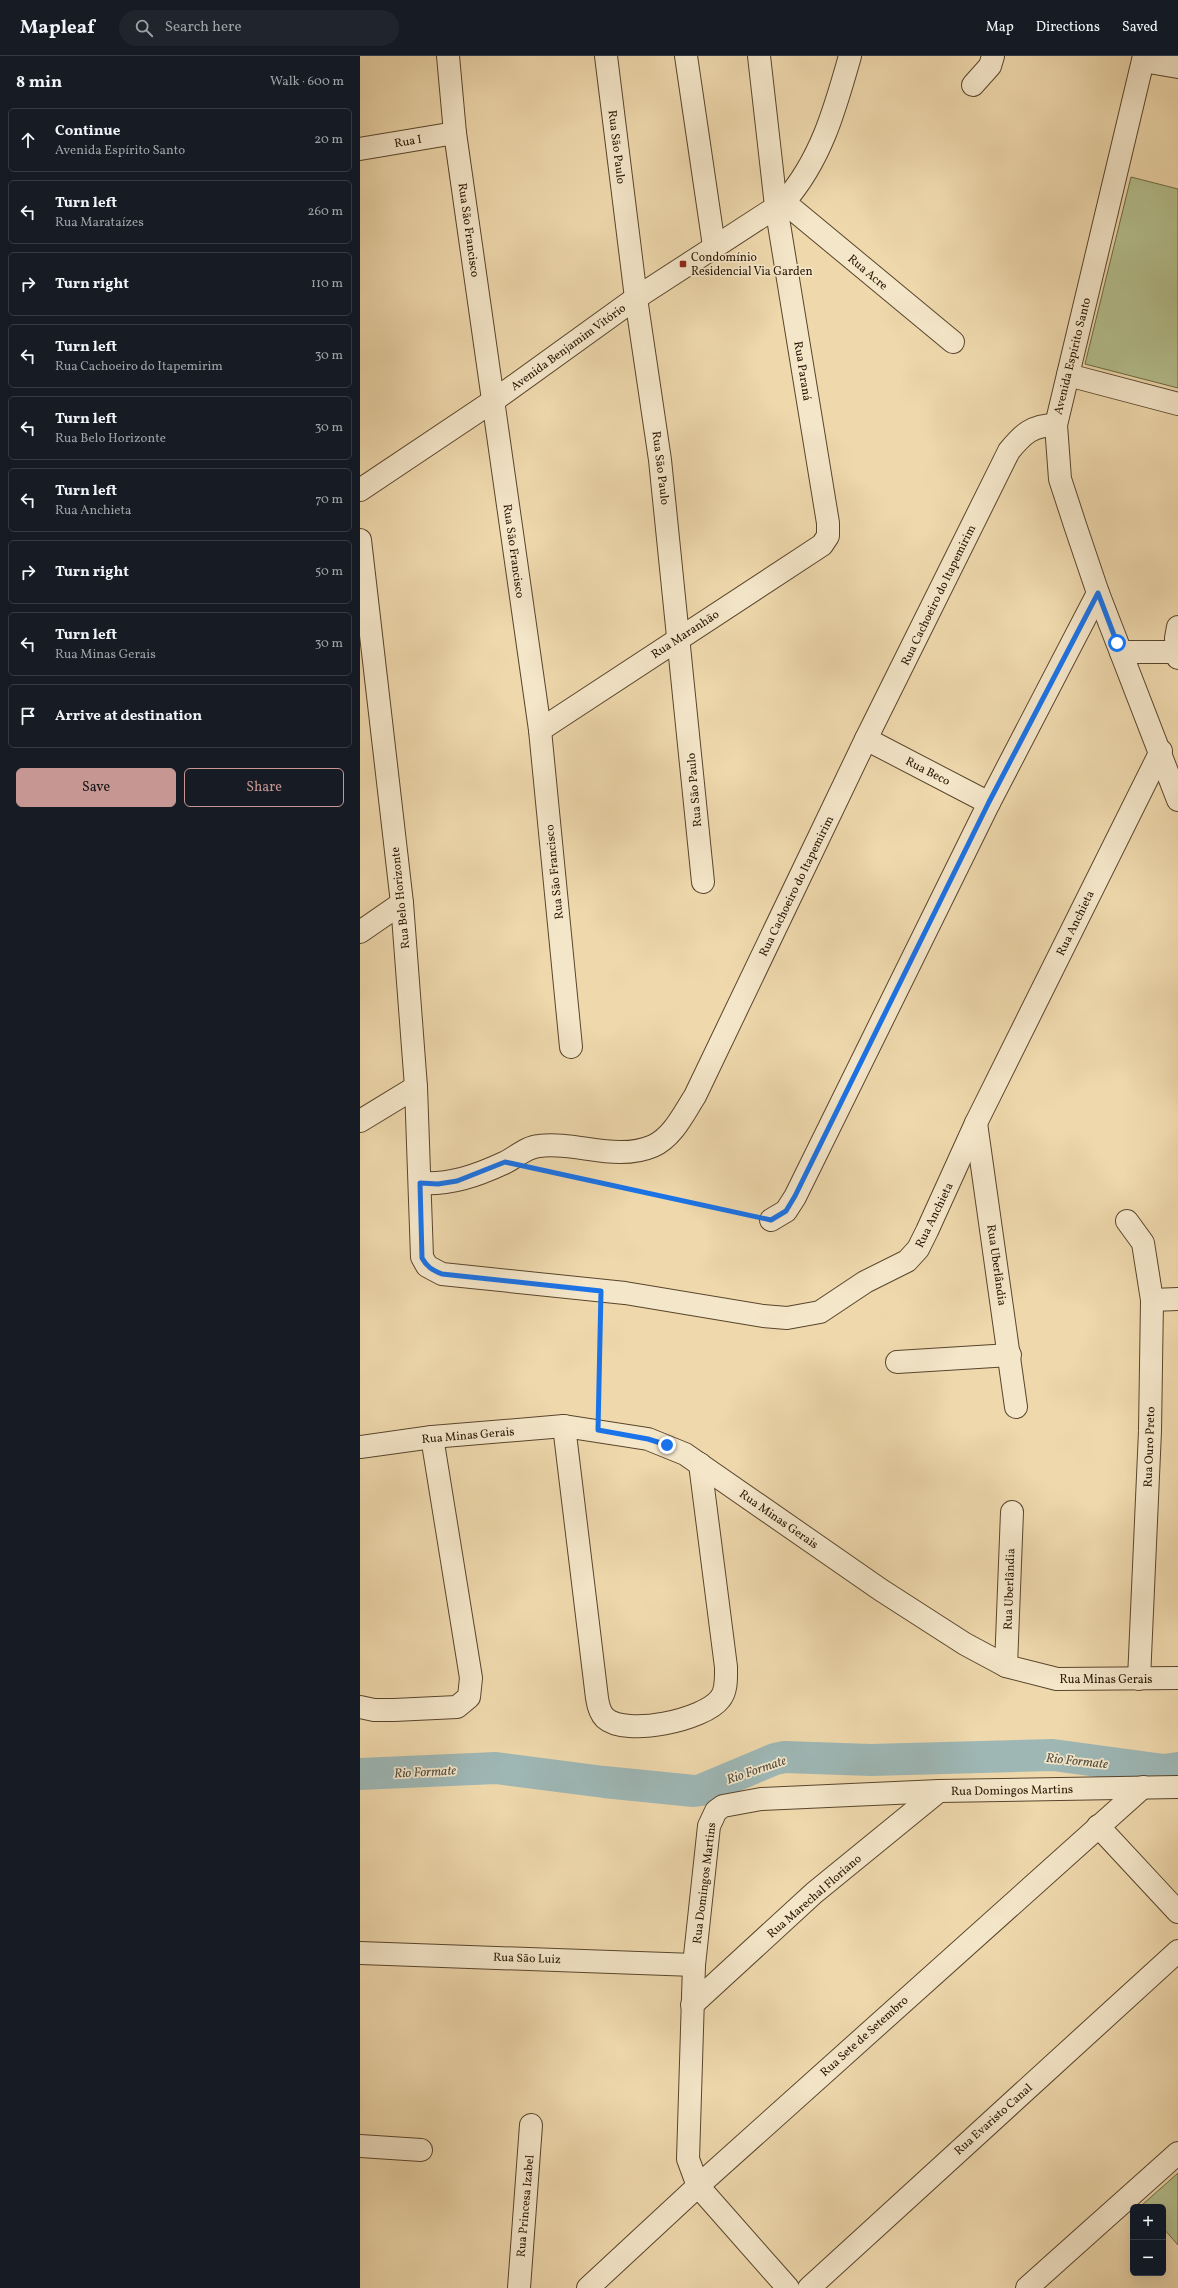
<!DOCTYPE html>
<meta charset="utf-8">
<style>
:root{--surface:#171b24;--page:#20242c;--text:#f1f3f6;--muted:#9ea1a6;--line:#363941;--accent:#c59692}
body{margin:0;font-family:Vollkorn,serif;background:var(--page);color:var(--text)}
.controls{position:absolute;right:12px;bottom:12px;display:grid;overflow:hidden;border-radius:6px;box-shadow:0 4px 16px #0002}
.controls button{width:36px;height:36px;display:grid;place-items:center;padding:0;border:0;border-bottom:1px solid var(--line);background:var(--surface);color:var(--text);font:20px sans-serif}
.stop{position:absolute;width:12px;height:12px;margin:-9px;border:3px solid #1a73e8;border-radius:50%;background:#fff}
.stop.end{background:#1a73e8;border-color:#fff;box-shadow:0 1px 4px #0008}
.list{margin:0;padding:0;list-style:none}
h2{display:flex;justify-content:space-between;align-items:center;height:52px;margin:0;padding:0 16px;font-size:17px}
h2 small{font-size:13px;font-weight:400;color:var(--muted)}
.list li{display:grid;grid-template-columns:26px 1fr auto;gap:12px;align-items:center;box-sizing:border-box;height:64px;margin:0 8px 8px;padding:0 8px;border:1px solid var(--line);border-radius:6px}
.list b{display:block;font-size:15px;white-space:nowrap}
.list p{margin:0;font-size:13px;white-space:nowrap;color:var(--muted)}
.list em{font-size:13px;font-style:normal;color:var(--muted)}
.actions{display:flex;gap:8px;padding:12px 16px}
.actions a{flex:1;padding:9px 0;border:1px solid var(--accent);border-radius:6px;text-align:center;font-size:14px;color:var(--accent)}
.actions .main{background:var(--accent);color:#111}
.icon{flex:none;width:22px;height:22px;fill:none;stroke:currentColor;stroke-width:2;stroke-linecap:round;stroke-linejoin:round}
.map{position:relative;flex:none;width:818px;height:2232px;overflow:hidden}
header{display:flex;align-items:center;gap:24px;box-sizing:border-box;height:56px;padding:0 20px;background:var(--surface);border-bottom:1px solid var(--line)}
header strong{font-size:19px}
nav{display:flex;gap:22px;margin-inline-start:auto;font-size:14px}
.search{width:280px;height:36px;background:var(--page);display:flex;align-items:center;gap:10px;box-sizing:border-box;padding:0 14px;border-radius:22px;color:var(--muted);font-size:15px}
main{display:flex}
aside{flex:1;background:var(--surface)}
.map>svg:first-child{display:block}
.green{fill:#b4bf8d;stroke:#6e6a47}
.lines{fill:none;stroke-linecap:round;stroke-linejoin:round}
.river{stroke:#9eb7b5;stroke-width:32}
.minor-casing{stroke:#59452c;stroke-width:24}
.path{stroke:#271401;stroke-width:2.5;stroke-dasharray:3 2;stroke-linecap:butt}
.minor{stroke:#f4e6c9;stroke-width:22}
.route{stroke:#1a73e8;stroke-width:5}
.poi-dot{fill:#8f2418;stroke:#f4e6c9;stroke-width:1.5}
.labels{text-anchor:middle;stroke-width:3.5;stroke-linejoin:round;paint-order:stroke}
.street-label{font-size:12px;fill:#271401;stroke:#f4e6c9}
.poi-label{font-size:12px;fill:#271401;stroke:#f4e6c9;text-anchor:start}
.water-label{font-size:13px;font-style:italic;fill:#514d40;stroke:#f4e6c9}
</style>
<header>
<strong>Mapleaf</strong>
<div class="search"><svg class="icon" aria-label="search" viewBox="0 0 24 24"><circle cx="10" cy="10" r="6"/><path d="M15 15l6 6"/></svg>Search here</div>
<nav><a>Map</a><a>Directions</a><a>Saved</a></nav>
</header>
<main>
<aside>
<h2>8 min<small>Walk · 600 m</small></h2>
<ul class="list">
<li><svg class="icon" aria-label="ahead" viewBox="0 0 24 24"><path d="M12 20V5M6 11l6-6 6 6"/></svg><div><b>Continue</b><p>Avenida Espírito Santo</p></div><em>20 m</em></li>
<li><svg class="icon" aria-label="left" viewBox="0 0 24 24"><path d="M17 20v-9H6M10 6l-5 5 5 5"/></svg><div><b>Turn left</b><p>Rua Marataízes</p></div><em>260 m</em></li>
<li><svg class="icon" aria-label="right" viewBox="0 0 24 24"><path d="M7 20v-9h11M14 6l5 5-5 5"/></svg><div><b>Turn right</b></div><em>110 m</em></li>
<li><svg class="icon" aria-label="left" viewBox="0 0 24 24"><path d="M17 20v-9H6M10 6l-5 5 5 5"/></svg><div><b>Turn left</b><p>Rua Cachoeiro do Itapemirim</p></div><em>30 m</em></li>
<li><svg class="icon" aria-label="left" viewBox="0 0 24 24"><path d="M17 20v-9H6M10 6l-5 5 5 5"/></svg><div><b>Turn left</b><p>Rua Belo Horizonte</p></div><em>30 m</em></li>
<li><svg class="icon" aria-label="left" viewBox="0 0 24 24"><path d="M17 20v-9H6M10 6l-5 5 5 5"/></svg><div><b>Turn left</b><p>Rua Anchieta</p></div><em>70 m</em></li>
<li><svg class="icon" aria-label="right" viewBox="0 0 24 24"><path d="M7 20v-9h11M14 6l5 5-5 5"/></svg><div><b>Turn right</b></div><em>50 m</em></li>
<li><svg class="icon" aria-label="left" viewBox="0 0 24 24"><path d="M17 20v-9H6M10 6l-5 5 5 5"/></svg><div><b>Turn left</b><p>Rua Minas Gerais</p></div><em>30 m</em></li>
<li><svg class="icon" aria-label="arrive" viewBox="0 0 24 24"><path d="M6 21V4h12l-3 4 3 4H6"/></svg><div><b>Arrive at destination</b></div></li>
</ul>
<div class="actions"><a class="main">Save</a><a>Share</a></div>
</aside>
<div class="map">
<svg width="818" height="2232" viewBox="0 0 818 2232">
<rect width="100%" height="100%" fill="#eed8ac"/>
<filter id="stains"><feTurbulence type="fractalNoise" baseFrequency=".005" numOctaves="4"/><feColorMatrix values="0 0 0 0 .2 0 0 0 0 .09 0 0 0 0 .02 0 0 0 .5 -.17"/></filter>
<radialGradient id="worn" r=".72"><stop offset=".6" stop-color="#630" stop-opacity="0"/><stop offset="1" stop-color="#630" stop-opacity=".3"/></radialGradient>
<g class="green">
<path d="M771 121 818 133V332L725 308Z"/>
<path d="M818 2117V2189L803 2172V2151H784L782 2149Z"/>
</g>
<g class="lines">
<path class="river" d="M0 1718 136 1712 244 1726 334 1735 341 1734 415 1703 425 1701 511 1704 693 1699 804 1714 818 1712"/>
<g class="minor-casing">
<g id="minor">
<path d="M88 0 95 77 180 674 211 991"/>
<path d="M246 0 276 242 300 404 343 826"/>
<path d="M326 0 354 190"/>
<path d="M784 0 696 369 700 423 716 472 738 537 818 744"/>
<path d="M783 5 818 11"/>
<path d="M613 29 630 10 633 0"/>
<path d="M0 93 95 77"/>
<path d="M424 146 593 286"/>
<path d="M708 319 818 348"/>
<path d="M0 434 133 345 276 242 424 146C461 104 475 53 490 0"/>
<path d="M0 484 42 847 56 1031 62 1201 67 1210 82 1218 265 1237 403 1260 427 1262 460 1256 505 1226 547 1205 558 1193 567 1175 616 1067 801 695"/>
<path d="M818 571 816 582 818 602"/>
<path d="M761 596H818"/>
<path d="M180 674 462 489 468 480V467L416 150 399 0"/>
<path d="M506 683 629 747"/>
<path d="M0 876 42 847"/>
<path d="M0 1065 56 1031"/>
<path d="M616 1067 656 1351"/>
<path d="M60 1127C90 1129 116 1120 144 1107 155 1102 166 1091 179 1090 216 1085 256 1106 293 1090 313 1081 324 1057 335 1040L506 683 649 395C663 378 672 369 696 369"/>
<path d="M411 1164 426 1155 435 1141 629 747 738 537"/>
<path d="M767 1165 783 1187 792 1244 790 1375 779 1623"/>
<path d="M792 1244 818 1243"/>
<path d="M537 1306 650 1299"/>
<path d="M204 1370 237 1642C238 1649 240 1657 245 1662 266 1681 344 1664 360 1643 367 1635 366 1621 366 1611L340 1408"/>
<path d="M0 1391 72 1381 204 1370 288 1383 325 1398 521 1534 605 1588 646 1610 697 1623 818 1622"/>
<path d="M646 1610 652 1456"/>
<path d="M0 1651 14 1654H34L97 1651 109 1641 111 1622 72 1381"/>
<path d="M738 1770 818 1856"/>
<path d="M0 1897 334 1909"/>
<path d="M332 1949 454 1837 579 1735"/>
<path d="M0 2090 61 2094"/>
<path d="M159 2232 171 2069"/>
<path d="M228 2232 338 2130 783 1731"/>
<path d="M428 2232 338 2130 328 2103 334 1909 349 1770 356 1755 363 1750 401 1743 579 1735 818 1731"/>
<path d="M449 2232 818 1895"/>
<path d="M667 2232 818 2097"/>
</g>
</g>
<g class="path">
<path d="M175 1113 393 1160"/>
<path d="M238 1355 240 1254"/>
</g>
<use href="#minor" class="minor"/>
</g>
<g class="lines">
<path class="route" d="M307 1389 288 1383 238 1374 241 1235 82 1218C72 1214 67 1211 62 1202L60 1127 78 1128 97 1125 145 1106 411 1164 426 1155 435 1140 629 746 738 537 757 587"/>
</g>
<rect class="poi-dot" x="319" y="204" width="8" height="8" rx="2"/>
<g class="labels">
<g class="street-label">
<text transform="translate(48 85) rotate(-10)" y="4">Rua I</text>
<text transform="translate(257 91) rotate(83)" y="4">Rua São Paulo</text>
<text transform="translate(109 174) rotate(82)" y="4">Rua São Francisco</text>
<text transform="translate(508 216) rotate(40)" y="4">Rua Acre</text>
<text transform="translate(208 291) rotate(-36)" y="4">Avenida Benjamim Vitório</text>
<text transform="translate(712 300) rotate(-76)" y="4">Avenida Espírito Santo</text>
<text transform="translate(443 315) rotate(81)" y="4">Rua Paraná</text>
<text transform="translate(301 412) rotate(83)" y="4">Rua São Paulo</text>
<text transform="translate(154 495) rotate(82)" y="4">Rua São Francisco</text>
<text transform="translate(578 539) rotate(-64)" y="4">Rua Cachoeiro do Itapemirim</text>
<text transform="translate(325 578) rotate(-33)" y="4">Rua Maranhão</text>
<text transform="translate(568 715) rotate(27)" y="4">Rua Beco</text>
<text transform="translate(334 734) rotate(-95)" y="4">Rua São Paulo</text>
<text transform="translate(194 816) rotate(-96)" y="4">Rua São Francisco</text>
<text transform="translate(436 830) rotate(-64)" y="4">Rua Cachoeiro do Itapemirim</text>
<text transform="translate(40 842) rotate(-96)" y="4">Rua Belo Horizonte</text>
<text transform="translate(715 867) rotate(-64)" y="4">Rua Anchieta</text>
<text transform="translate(574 1159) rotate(-64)" y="4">Rua Anchieta</text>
<text transform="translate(637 1209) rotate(82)" y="4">Rua Uberlândia</text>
<text transform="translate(108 1379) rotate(-5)" y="4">Rua Minas Gerais</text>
<text transform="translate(789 1391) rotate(-88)" y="4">Rua Ouro Preto</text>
<text transform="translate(419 1463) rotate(35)" y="4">Rua Minas Gerais</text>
<text transform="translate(649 1533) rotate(-88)" y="4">Rua Uberlândia</text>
<text x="746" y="1627">Rua Minas Gerais</text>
<text transform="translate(652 1734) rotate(-1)" y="4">Rua Domingos Martins</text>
<text transform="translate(344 1827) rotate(-83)" y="4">Rua Domingos Martins</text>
<text transform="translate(454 1840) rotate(-41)" y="4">Rua Marechal Floriano</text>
<text transform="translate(167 1902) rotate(2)" y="4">Rua São Luiz</text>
<text transform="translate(504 1980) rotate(-42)" y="4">Rua Sete de Setembro</text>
<text transform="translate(633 2063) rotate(-42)" y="4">Rua Evaristo Canal</text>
<text transform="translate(165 2150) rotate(-85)" y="4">Rua Princesa Izabel</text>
</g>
<g class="poi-label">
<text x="331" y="205">Condomínio<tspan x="331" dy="14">Residencial Via Garden</tspan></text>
</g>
<g class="water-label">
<text transform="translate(717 1704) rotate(6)" y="5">Rio Formate</text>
<text transform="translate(396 1713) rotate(-19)" y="5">Rio Formate</text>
<text transform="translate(65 1715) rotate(-3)" y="5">Rio Formate</text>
</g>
</g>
<rect width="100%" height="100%" filter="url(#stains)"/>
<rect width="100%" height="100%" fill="url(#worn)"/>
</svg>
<div class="controls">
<button>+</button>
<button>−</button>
</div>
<div class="stop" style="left:757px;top:587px"></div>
<div class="stop end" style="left:307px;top:1389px"></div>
</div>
</main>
